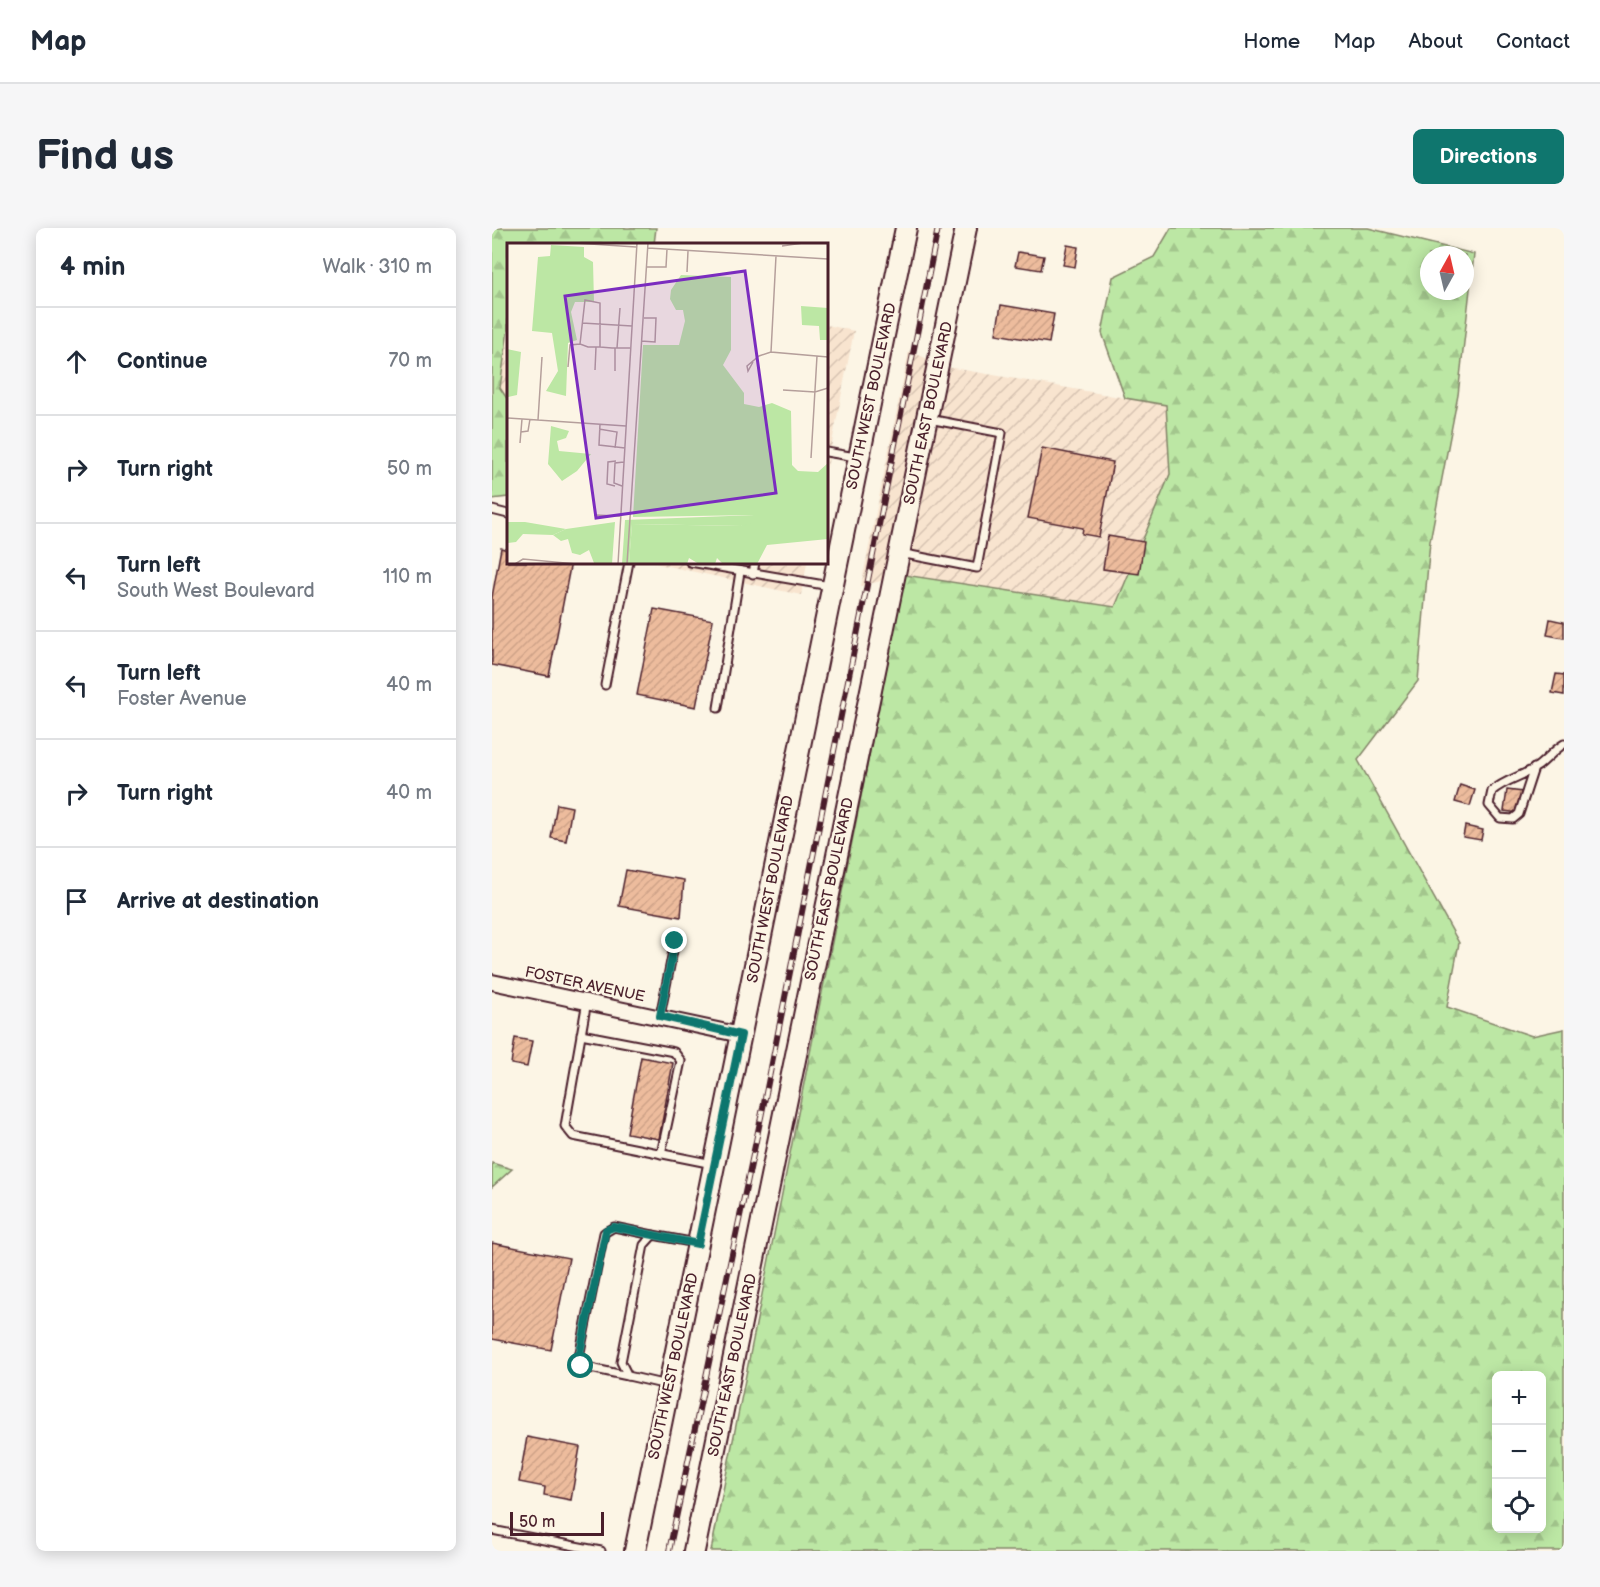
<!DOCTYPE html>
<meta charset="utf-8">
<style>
:root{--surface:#fff;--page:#f6f6f7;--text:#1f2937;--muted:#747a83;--line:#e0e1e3;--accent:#0f766e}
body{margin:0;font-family:"Balsamiq Sans",sans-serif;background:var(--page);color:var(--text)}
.controls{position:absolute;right:18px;bottom:18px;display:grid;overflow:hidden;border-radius:9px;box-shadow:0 3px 15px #0003}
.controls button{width:54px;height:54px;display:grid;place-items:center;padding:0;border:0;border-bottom:2px solid var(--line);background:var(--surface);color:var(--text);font:30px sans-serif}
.compass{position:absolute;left:928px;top:18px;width:54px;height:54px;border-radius:50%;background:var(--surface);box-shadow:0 3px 15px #0003;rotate:8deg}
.scale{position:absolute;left:18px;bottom:15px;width:94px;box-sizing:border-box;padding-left:6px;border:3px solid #4a1f2b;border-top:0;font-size:16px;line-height:21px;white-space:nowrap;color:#4a1f2b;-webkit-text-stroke:4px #fcf5e5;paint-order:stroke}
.stop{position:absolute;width:18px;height:18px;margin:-14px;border:4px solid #0f766e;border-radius:50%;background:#fff}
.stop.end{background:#0f766e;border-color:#fff;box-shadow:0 2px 6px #0008}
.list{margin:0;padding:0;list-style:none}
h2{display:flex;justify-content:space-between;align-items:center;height:78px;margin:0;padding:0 24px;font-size:26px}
h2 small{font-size:20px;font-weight:400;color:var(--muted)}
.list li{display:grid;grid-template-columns:39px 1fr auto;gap:18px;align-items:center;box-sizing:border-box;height:108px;padding:0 24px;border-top:2px solid var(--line)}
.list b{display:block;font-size:22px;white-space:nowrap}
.list p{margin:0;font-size:20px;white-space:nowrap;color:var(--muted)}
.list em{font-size:20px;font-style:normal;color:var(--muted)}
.icon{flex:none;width:33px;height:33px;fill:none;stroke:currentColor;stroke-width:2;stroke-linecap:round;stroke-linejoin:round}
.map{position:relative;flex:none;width:1072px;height:1323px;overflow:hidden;border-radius:9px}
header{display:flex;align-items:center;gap:36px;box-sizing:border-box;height:84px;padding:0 30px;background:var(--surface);border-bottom:2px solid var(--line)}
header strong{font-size:28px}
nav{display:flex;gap:33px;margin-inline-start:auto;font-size:21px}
.intro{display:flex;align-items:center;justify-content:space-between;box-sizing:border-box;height:144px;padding:0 36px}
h1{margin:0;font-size:42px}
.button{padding:15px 27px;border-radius:9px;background:var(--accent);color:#fff;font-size:21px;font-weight:700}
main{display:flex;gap:36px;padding:0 36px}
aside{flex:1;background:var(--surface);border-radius:9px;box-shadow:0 3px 15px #0003}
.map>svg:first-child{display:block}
.industrial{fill:url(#industrial-furrows)}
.forest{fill:url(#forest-firs);stroke:#838368;stroke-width:1.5;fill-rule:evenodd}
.building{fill:url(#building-hatch);stroke:#4a1f2b;stroke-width:1.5}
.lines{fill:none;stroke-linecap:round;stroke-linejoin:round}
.lane-casing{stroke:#4a1f2b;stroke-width:11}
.street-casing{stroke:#4a1f2b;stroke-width:18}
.secondary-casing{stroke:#4a1f2b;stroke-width:24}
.lane{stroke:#fcf5e5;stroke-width:7}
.street{stroke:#fcf5e5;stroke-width:14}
.secondary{stroke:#fcf5e5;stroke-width:20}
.rail-casing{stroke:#4a1f2b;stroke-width:6}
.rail{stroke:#fcf5e5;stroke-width:4;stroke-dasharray:11;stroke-linecap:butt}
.route{stroke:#0f766e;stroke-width:8}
.labels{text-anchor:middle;stroke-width:5;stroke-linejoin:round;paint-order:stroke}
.street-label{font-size:15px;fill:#4a1f2b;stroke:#fcf5e5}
.inset-road{fill:none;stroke:#b59f9b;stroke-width:1.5}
.view{fill:#7b2cbf;fill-opacity:0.15;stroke:#7b2cbf;stroke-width:3}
.inset-edge{fill:none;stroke:#4a1f2b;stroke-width:3}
</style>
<header>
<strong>Map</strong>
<nav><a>Home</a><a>Map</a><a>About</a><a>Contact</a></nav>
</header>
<div class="intro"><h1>Find us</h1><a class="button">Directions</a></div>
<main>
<aside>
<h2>4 min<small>Walk · 310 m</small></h2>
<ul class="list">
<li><svg class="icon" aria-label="ahead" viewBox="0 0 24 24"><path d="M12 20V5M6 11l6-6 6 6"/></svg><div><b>Continue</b></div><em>70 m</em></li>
<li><svg class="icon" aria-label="right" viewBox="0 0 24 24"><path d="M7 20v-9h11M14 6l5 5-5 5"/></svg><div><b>Turn right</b></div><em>50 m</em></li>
<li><svg class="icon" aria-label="left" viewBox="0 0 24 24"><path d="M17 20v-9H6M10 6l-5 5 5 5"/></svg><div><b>Turn left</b><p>South West Boulevard</p></div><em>110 m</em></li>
<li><svg class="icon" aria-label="left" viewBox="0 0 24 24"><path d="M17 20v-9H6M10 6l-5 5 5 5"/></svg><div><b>Turn left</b><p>Foster Avenue</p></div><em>40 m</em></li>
<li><svg class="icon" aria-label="right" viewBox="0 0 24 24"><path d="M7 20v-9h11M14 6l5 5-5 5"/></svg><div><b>Turn right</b></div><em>40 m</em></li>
<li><svg class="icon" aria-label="arrive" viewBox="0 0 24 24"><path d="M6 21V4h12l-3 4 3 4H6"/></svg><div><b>Arrive at destination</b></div></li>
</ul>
</aside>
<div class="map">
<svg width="1072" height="1323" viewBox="0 0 1072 1323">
<defs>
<pattern id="industrial-furrows" width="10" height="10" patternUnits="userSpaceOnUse" patternTransform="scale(1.5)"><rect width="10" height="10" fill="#f8e4cf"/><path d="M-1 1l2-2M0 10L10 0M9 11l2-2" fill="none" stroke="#d6c3b2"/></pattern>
<pattern id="forest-firs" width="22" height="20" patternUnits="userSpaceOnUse" patternTransform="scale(1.5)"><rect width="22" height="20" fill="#bce7a4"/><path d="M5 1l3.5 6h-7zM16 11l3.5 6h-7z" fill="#a3c68d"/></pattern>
<pattern id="building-hatch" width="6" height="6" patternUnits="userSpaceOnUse" patternTransform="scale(1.5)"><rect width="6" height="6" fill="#edbc9d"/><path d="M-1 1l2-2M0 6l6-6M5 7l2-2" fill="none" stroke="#cda187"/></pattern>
</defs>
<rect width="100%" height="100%" fill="#fcf5e5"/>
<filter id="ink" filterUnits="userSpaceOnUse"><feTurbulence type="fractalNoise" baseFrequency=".0167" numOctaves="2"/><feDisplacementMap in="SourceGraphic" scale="12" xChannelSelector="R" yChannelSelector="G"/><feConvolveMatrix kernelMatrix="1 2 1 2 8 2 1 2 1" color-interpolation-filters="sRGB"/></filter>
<g filter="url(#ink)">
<g class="industrial">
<path d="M16 90V172L8 160Z"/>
<path d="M335 97 362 103 335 240Z"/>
<path d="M417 123 455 139 674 177 678 246 623 379 413 347 369 358Z"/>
<path d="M162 335H315L309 367Z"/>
</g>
<g class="forest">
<path d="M0 0H164L162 16H16V102L8 160 16 172V269L0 271Z"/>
<path d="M679 0H876L982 26 966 167 938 313 926 453 866 532 967 715 955 779 1040 808 1072 801V1323H219L413 347 623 379 678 246 674 177 633 170 610 105 621 49 662 29ZM937 27H973V63H937ZM1005 1148H1050V1300H1005Z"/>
<path d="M0 935 20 941 0 959Z"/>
</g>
<g class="building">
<path d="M575 17 586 19 583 39 571 37Z"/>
<path d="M526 24 552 28 549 42 523 38Z"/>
<path d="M509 77 562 86 557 115 504 106Z"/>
<path d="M550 220 621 234 607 309 590 306 591 300 536 290Z"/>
<path d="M616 308 652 314 647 346 611 341Z"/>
<path d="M9 320 16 322V334H79L57 448 0 437V369Z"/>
<path d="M162 381 221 392 204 479 145 467Z"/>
<path d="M1058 391 1072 394V410L1055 407Z"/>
<path d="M1064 446 1072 447V467L1060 465Z"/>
<path d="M968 557 983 562 978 578 963 574Z"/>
<path d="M1015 562 1031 564 1027 585 1012 583Z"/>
<path d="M65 576 80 579 74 613 59 610Z"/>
<path d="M973 598 991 602 989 612 971 609Z"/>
<path d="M134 642 192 652 189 689 127 678Z"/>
<path d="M23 810 40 813 35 839 19 836Z"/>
<path d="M149 829 181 835 167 911 135 905Z"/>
<path d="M0 1015 77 1030 59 1122 0 1111Z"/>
<path d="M35 1209 88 1219 79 1272 52 1267 53 1259 27 1254Z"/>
</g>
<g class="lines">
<g class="lane-casing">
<g id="lane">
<path d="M334 224 364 229"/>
<path d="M0 282 16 286"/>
<path d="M408 325 485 340 510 205 437 191"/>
<path d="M198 334 338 358"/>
<path d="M261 346 263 334"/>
<path d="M113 457 137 334"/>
<path d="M226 480 248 344"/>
<path d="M1042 540 1027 586 1021 591 1008 590 997 577 1000 563C1014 551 1032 548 1046 538 1055 531 1062 522 1072 516"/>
<path d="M95 773 73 898 81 908 221 936"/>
<path d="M168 788 183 713"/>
<path d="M89 806 182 824 189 833 169 926"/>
<path d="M136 1148 89 1138 86 1134 112 1005 122 999 161 1007"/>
<path d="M175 1157 136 1148 129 1134 152 1017 161 1007 204 1015"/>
<path d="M0 1302 109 1323"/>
</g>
</g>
<g class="street-casing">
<path id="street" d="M0 754 249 807"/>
</g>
<g class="secondary-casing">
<g id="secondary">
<path d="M143 1323 414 0"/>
<path d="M202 1323 474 0"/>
</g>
</g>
<use href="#lane" class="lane"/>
<use href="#street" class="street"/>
<use href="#secondary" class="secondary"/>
<g class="rail-casing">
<path id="rail" d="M177 1323 272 875 446 0"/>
</g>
<use href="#rail" class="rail"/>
</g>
</g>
<g class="lines" filter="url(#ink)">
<path class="route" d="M89 1138 86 1134 114 1002 122 999 206 1016 249 807 168 788 183 713"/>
</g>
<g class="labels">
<g class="street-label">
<text transform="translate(379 168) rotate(-78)" y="5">SOUTH WEST BOULEVARD</text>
<text transform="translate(436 185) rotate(-78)" y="5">SOUTH EAST BOULEVARD</text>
<text transform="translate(278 661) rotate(-79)" y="5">SOUTH WEST BOULEVARD</text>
<text transform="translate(337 661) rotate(-78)" y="5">SOUTH EAST BOULEVARD</text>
<text transform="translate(93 756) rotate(12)" y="5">FOSTER AVENUE</text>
<text transform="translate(240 1137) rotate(-78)" y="5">SOUTH EAST BOULEVARD</text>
<text transform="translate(181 1138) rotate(-78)" y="5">SOUTH WEST BOULEVARD</text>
</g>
</g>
<g transform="translate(15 15)">
<rect width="321" height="321" fill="#fcf5e5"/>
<path d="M294 63 321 65V97H313L312 83 295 82Z" fill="#bce7a4"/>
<path d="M44 2 77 4V14L86 19 87 59H68L64 69 70 97 61 100 59 153 39 148 51 128 45 90 25 88 31 14 43 13ZM174 32 224 34V107L216 122 237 150V161L252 164 265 160 284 168 285 222 291 228 311 229 321 220V296L260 302 250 321H216L210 315 208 321H192L182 315 180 321H122L125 281 234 283 247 272 126 274 136 102H172L178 78 176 67H169L163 56 164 47ZM0 106 14 109 10 152 1 154ZM44 183 62 188 59 195 50 198 52 208 84 211 70 228 55 238 41 221ZM0 279H18L59 286 46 292 16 291 9 299 0 300Z" fill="#bce7a4"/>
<path d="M248 272 243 281 234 283 125 281 122 321H115L118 277ZM108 279 105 321 87 320 82 307 73 312 65 310 61 296 54 298 46 292 59 286Z" fill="#bce7a4"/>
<path class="inset-road" d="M68 0 129 4M275 3 296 0M141 5 321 16M269 13 264 109 321 114M140 24H159L160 6M180 29 181 8M75 80 125 83M134 98 148 99 149 75H137M93 104V60L78 57 73 101 81 104H93L105 105H123M110 105 113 65M246 119 241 128 240 123 252 113 264 109M61 124 63 102 73 101M88 127 89 104M108 128V105M276 147 308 149 321 145M0 175 119 183M31 177 35 114M93 181 92 202 118 205M92 186 110 189 108 205M14 189 21 188 23 176M13 200 15 176M304 215 310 113M108 243 100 241 101 219 109 218M115 243 107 240 108 220 117 219M87 272 113 273M8 321 16 316 69 321M111 321 130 0M120 321 141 0"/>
<path class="view" d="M238 28 269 250 89 275 58 53Z"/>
<rect width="321" height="321" class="inset-edge"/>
</g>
</svg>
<div class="controls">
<button>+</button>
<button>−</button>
<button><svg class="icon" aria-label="locate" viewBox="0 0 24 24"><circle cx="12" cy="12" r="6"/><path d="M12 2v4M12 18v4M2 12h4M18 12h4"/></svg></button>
</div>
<svg class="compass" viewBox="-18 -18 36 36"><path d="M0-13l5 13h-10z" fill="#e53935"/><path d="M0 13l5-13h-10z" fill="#747a83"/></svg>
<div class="scale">50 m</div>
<div class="stop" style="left:89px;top:1138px"></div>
<div class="stop end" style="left:183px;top:713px"></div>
</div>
</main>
